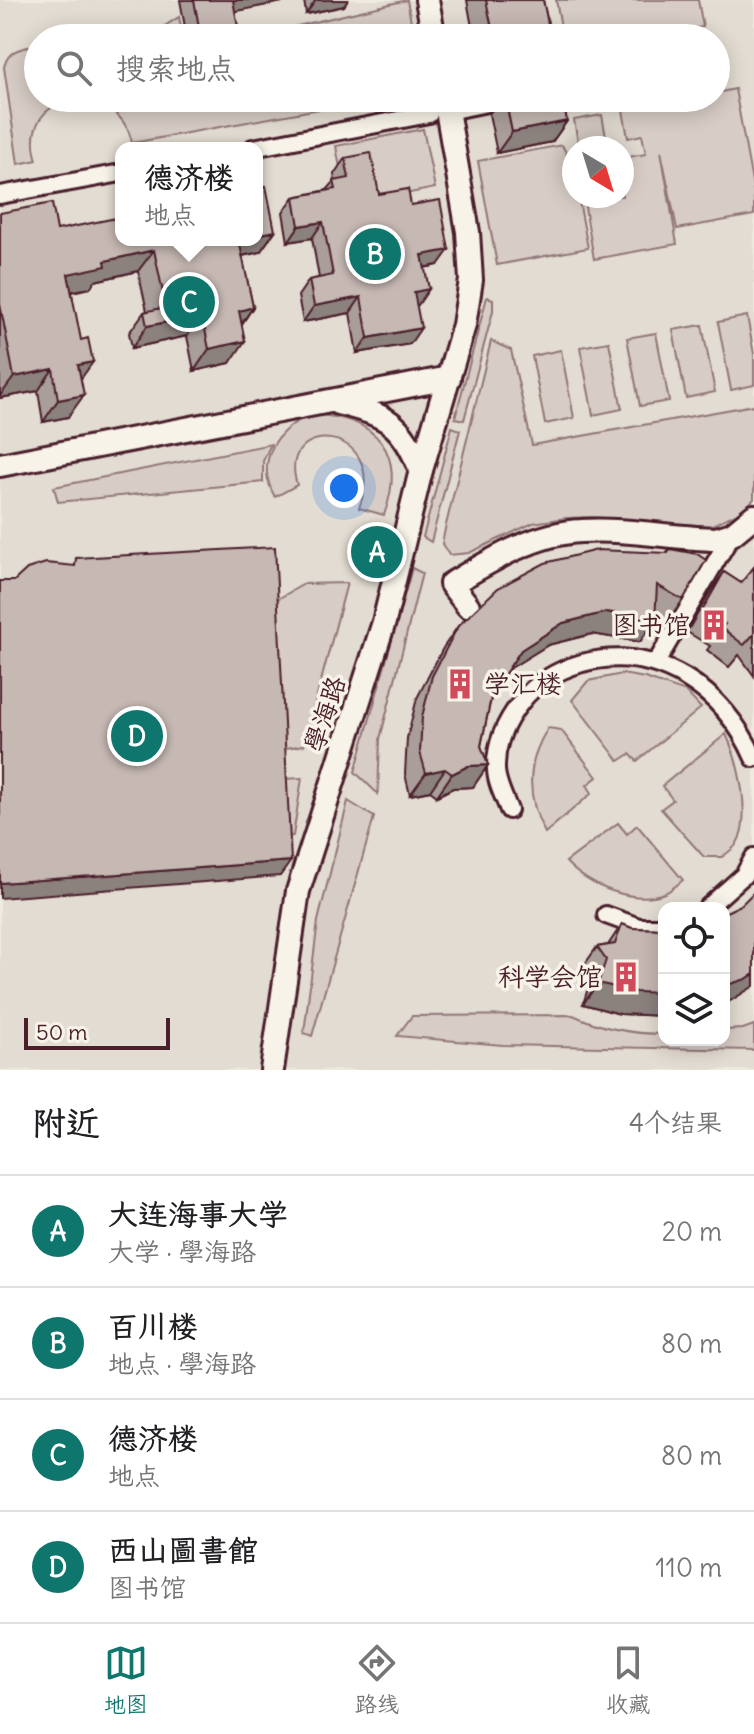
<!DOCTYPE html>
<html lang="zh">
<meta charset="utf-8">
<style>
:root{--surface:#fff;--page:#f6f6f6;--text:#202124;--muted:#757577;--line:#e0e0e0;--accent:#0f766e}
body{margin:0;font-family:Delius,"LXGW WenKai TC",sans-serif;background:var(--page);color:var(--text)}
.controls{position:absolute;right:24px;bottom:24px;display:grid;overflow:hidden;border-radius:16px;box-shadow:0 4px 20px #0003}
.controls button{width:72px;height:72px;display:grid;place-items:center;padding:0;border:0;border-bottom:2px solid var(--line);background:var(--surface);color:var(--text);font:40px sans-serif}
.compass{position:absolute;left:562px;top:136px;width:72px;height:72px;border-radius:50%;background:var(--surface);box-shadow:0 4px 20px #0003;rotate:142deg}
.scale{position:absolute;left:24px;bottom:20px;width:146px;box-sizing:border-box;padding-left:8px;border:4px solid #4a1f2b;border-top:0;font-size:22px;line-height:28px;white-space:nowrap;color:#4a1f2b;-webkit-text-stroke:6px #f7f3e8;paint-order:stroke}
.you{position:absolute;left:344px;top:488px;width:28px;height:28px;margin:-20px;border:6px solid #fff;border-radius:50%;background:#1a73e8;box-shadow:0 0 0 12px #1a73e833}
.badge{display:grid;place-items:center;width:52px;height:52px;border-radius:50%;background:var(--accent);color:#fff;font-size:26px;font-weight:700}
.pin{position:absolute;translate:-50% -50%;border:4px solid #fff;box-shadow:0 2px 8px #0006}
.popup{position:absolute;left:115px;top:142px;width:148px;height:104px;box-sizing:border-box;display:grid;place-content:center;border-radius:16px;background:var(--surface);filter:drop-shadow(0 2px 6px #0005);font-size:26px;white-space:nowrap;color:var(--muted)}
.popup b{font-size:30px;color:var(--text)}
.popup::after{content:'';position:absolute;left:50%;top:100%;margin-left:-16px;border:16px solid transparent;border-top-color:var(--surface)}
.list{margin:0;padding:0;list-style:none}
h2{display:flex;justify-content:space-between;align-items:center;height:104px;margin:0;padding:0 32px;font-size:34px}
h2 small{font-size:26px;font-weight:400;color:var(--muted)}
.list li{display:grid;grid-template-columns:52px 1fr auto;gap:24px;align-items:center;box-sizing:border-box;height:112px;padding:0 32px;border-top:2px solid var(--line)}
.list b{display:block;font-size:30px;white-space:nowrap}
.list p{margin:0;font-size:26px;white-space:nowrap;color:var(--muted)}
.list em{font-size:26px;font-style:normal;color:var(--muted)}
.icon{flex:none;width:44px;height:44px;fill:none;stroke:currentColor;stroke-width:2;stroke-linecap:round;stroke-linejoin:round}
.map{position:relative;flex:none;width:754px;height:1070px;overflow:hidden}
.search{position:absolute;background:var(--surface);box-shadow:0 4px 20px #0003;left:24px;right:24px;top:24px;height:88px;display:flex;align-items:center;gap:20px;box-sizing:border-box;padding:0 28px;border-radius:44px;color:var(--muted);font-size:30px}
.sheet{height:552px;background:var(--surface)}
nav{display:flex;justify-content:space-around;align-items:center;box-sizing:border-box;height:112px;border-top:2px solid var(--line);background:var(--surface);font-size:22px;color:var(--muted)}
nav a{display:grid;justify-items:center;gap:4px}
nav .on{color:var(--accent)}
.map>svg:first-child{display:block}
.built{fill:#e3dcd2;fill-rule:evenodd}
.green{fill:#d8cdc6;stroke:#917678;stroke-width:2}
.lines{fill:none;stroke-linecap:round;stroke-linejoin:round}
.pedestrian-casing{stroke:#4a1f2b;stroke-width:22}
.minor-casing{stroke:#4a1f2b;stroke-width:28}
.pedestrian{stroke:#f7f3e8;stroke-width:16}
.minor{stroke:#f7f3e8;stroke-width:22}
.wall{fill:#aa9e9a;stroke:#4a1f2b;stroke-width:2}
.shaded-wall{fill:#8b817d;stroke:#4a1f2b;stroke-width:2}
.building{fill:#c6b8b3;stroke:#4a1f2b;stroke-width:2}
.labels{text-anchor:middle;stroke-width:7;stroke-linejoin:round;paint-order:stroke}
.poi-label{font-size:26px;fill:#4a1f2b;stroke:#f7f3e8;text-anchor:end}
.street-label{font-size:26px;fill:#4a1f2b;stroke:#f7f3e8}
</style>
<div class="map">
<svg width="754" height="1070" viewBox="0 0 754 1070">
<rect width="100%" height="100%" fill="#f0ebe0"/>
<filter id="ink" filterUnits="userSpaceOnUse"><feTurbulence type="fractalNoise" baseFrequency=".0125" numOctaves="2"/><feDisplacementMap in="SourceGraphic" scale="16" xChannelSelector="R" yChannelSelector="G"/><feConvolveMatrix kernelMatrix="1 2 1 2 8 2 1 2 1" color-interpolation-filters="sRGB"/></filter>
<g filter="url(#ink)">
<path class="built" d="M0 0H754V1070H0ZM38 38H716V98H38ZM121 148H257V240H121ZM574 148H622V196H574ZM664 908H724V1040H664Z"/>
<g class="green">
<path d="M407 0 414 38H290L289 28Z"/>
<path d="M556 0H698L703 27 643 38H563Z"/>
<path d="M179 17 183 38H146Z"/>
<path d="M38 45V98H379L132 143C118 77 15 90 37 160L18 164 4 67C8 49 22 48 38 45Z"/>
<path d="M735 89 754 193V215L677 229 661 151 677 244 594 259 583 196H622V158L646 154 642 135 628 138 623 110 687 98H716V93Z"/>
<path d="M602 115 608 148H579L574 120Z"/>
<path d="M423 129 435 188 376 200 340 168 336 146Z"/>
<path d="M562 145 572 164 574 196H578L588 248 497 265 478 161Z"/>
<path d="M487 297 493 299V311L464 420 455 418Z"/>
<path d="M747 316 754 354V385L731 390 718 322Z"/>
<path d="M702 325 715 392 686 398 673 330Z"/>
<path d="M656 333 669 401 640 406 627 338Z"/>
<path d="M491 341 511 350 532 445 754 405V499L742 511 710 526 591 517 566 518 533 523 469 553 449 555 442 544 445 529Z"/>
<path d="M609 342 622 409 593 415 580 347Z"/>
<path d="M561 350 574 418 545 424 532 356Z"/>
<path d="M312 415C377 416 407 453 384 515L359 508C391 424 275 416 297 485L275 497C254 461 277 427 312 415Z"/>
<path d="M452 427 460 430 431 542 423 537Z"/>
<path d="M271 444 263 461V482L58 502 54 487Z"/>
<path d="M412 568 422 573 380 739 378 794 355 772Z"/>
<path d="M347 583 304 745 280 749 276 600 304 584Z"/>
<path d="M622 674 645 678 686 692 701 708 637 761 630 754 619 761 572 700 588 681Z"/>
<path d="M548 728 561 730 597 777 587 785 592 793 545 833C526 797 526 762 548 728Z"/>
<path d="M726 734C738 760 753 818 736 845 733 849 726 854 722 857H704L661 809 673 800 662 786Z"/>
<path d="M302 778 293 836 283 838 282 779Z"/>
<path d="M348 801 374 817 312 1036 304 1033 318 921Z"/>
<path d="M618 823 627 834 637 825 683 880C678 884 672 889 667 892 635 906 588 886 566 862Z"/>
<path d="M573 1015C603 1029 631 1034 664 1034V1040H724V1030L743 1029 754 1025V1050L503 1045 397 1036 412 1016Z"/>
</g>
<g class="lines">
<g class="pedestrian-casing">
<g id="pedestrian">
<path d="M458 109 511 98"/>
<path d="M253 148 429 114"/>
<path d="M0 195 121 173"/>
<path d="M656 663 732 534"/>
<path d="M509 810C504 797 496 782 496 769 495 743 506 721 521 702 537 681 558 670 582 663 658 643 724 690 754 758"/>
<path d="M707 908 744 875 754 857"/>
<path d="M606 915 639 927H664"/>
</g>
</g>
<g class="minor-casing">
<g id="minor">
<path d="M427 0 434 38"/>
<path d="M338 403C387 415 401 422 421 470"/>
<path d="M0 465 449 378"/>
<path d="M468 606 451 584C490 561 535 533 581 531 626 528 671 538 716 539L732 534 754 516"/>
<path d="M272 1070 298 891 384 622 421 470 464 325 471 280 468 232 445 98"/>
</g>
</g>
<use href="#pedestrian" class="pedestrian"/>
<use href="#minor" class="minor"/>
</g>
<g class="wall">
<path d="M180 0H292L235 11 240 38H187Z"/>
<path d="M304 0H348L344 6 306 14Z"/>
<path d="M467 0H543L551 38H474Z"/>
<path d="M500 98H562L567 121 552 142 497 153 489 114Z"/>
<path d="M345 158 379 194 411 205 438 265 424 268 429 289 416 305 410 344 357 353 350 313 303 322 298 296 309 280 319 278 312 238 288 242 283 212 294 197 327 190 335 181 334 174Z"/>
<path d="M0 213 57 230 275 231 260 252 242 256 253 307 242 324 230 363 194 371 187 336 132 348 129 333 144 312 147 311 138 271 95 281 90 288 72 292 80 379 68 417 43 422 38 391 0 398Z"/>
<path d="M670 549 683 600 668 621 655 614 640 642 592 634 548 645 507 670 492 693 481 746 488 765 473 787 453 788 437 796 430 791 410 795 405 774 407 738 417 698 443 648 458 626 666 553Z"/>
<path d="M754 567V676L739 655 729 667 707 650 710 646 687 632 709 594 724 572 741 583Z"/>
<path d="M622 924 632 928 664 929V1016L620 1014 583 1004 590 982 582 968 597 947 608 945Z"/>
</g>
<g class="shaded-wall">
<path d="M231 0H292L222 14Z"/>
<path d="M316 0H348L344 6 306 14Z"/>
<path d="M567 121 552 142 497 153 512 132Z"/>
<path d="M323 222 312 238 288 242 299 226Z"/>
<path d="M275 231 260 252 223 260 237 240H257V235Z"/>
<path d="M154 250 138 271 95 281 90 288 53 295 68 274 105 261Z"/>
<path d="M449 250 438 265 411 270 422 255Z"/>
<path d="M429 289 418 305 403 308 414 292Z"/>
<path d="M361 297 350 313 303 322 314 306Z"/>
<path d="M253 307 238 329 239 311Z"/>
<path d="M202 315 187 336 132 348 147 326Z"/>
<path d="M421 328 410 344 357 353 368 338Z"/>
<path d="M245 341 230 363 194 371 209 349Z"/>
<path d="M93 362 78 383V365Z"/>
<path d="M53 369 38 391 0 398V396L14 377Z"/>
<path d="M84 395 68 417 43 422 58 400Z"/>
<path d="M607 612 655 620 640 642 592 634 548 645 506 671 521 650 563 623Z"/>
<path d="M488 765 473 787 453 788 437 796 452 774 468 766Z"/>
<path d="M445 769 430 791 410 795 426 773Z"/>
<path d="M291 861 280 876 0 898V883Z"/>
<path d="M754 974V986L730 1001 724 1003V986Z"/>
<path d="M598 983 664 993V1016L620 1014 583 1004Z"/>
</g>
<g class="building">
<path d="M194 0H233L240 38H201Z"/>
<path d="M486 0H543L551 38H494Z"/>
<path d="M505 98H562L567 121 512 132Z"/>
<path d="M371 153 379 194 408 189 411 205 440 200 449 250 422 255 429 289 414 292 421 328 368 338 361 297 314 306 309 280 333 275 323 222 299 226 294 197 336 189 334 181 349 178 345 158Z"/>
<path d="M266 186 275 231 257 235V188Z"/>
<path d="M52 203 57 230 121 217V240H239L253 307 239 311 245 341 209 349 202 315 147 326 144 312 166 307 154 250 105 261 106 266 68 274 81 340 88 338 93 362 78 365 84 395 58 400 53 369 14 377 0 304V213Z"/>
<path d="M275 547 291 861 0 883V581H14L27 569 46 563 75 566 76 558Z"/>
<path d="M670 549 697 554 706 560 683 600 657 585 655 620 607 612 563 623 521 650 492 693 481 746 488 765 468 766 452 774 445 769 426 773 420 752 422 717 432 676 458 626 498 588 545 563 597 550 668 553Z"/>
<path d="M754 567V634L744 645 722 628 725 624 702 611 724 572 741 583Z"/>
<path d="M754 892V974L746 979 724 986V913L741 905Z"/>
<path d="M622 924 632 928 664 929V993L636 992 598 983 606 960 597 947 615 944Z"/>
</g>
</g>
<defs>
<g id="building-bare" transform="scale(2.4)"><path d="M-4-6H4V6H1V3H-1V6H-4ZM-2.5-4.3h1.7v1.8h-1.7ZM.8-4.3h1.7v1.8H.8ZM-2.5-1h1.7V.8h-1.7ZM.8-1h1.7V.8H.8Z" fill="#d1495b" stroke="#f7f3e8" stroke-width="2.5" paint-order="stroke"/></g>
</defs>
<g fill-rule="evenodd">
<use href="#building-bare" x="714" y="625"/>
<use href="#building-bare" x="460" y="684"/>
<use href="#building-bare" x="626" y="977"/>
</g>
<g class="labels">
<g class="poi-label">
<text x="690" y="634">图书馆</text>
<text x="484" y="693" text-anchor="start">学汇楼</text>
<text x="602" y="986">科学会馆</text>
</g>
<g class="street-label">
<text transform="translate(325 714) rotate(-72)" y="9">學海路</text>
</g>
</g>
</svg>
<div class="controls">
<button><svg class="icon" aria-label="locate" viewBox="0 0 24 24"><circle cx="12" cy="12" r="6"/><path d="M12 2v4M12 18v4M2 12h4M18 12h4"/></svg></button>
<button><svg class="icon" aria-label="layers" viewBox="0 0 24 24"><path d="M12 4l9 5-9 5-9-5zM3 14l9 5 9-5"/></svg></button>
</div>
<svg class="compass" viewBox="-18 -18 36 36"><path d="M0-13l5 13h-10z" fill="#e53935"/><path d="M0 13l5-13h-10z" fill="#757577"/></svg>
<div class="scale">50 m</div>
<div class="you"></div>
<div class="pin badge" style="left:377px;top:552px">A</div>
<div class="pin badge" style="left:375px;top:254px">B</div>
<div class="pin badge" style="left:189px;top:302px">C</div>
<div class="popup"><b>德济楼</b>地点</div>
<div class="pin badge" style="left:137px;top:736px">D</div>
<div class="search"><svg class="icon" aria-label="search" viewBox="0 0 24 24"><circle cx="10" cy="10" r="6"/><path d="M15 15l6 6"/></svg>搜索地点</div>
</div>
<section class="sheet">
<h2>附近<small>4个结果</small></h2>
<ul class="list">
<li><span class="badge">A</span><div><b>大连海事大学</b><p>大学 · 學海路</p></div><em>20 m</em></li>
<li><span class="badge">B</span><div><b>百川楼</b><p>地点 · 學海路</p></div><em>80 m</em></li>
<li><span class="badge">C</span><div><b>德济楼</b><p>地点</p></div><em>80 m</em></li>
<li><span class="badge">D</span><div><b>西山圖書館</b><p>图书馆</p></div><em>110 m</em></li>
</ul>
</section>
<nav>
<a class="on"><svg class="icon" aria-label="map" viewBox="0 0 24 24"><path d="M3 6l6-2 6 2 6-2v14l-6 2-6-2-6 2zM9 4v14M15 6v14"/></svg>地图</a>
<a><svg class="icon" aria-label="directions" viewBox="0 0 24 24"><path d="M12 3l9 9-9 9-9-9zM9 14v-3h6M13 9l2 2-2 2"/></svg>路线</a>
<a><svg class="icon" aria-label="saved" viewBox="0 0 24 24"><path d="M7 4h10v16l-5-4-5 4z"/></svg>收藏</a>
</nav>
